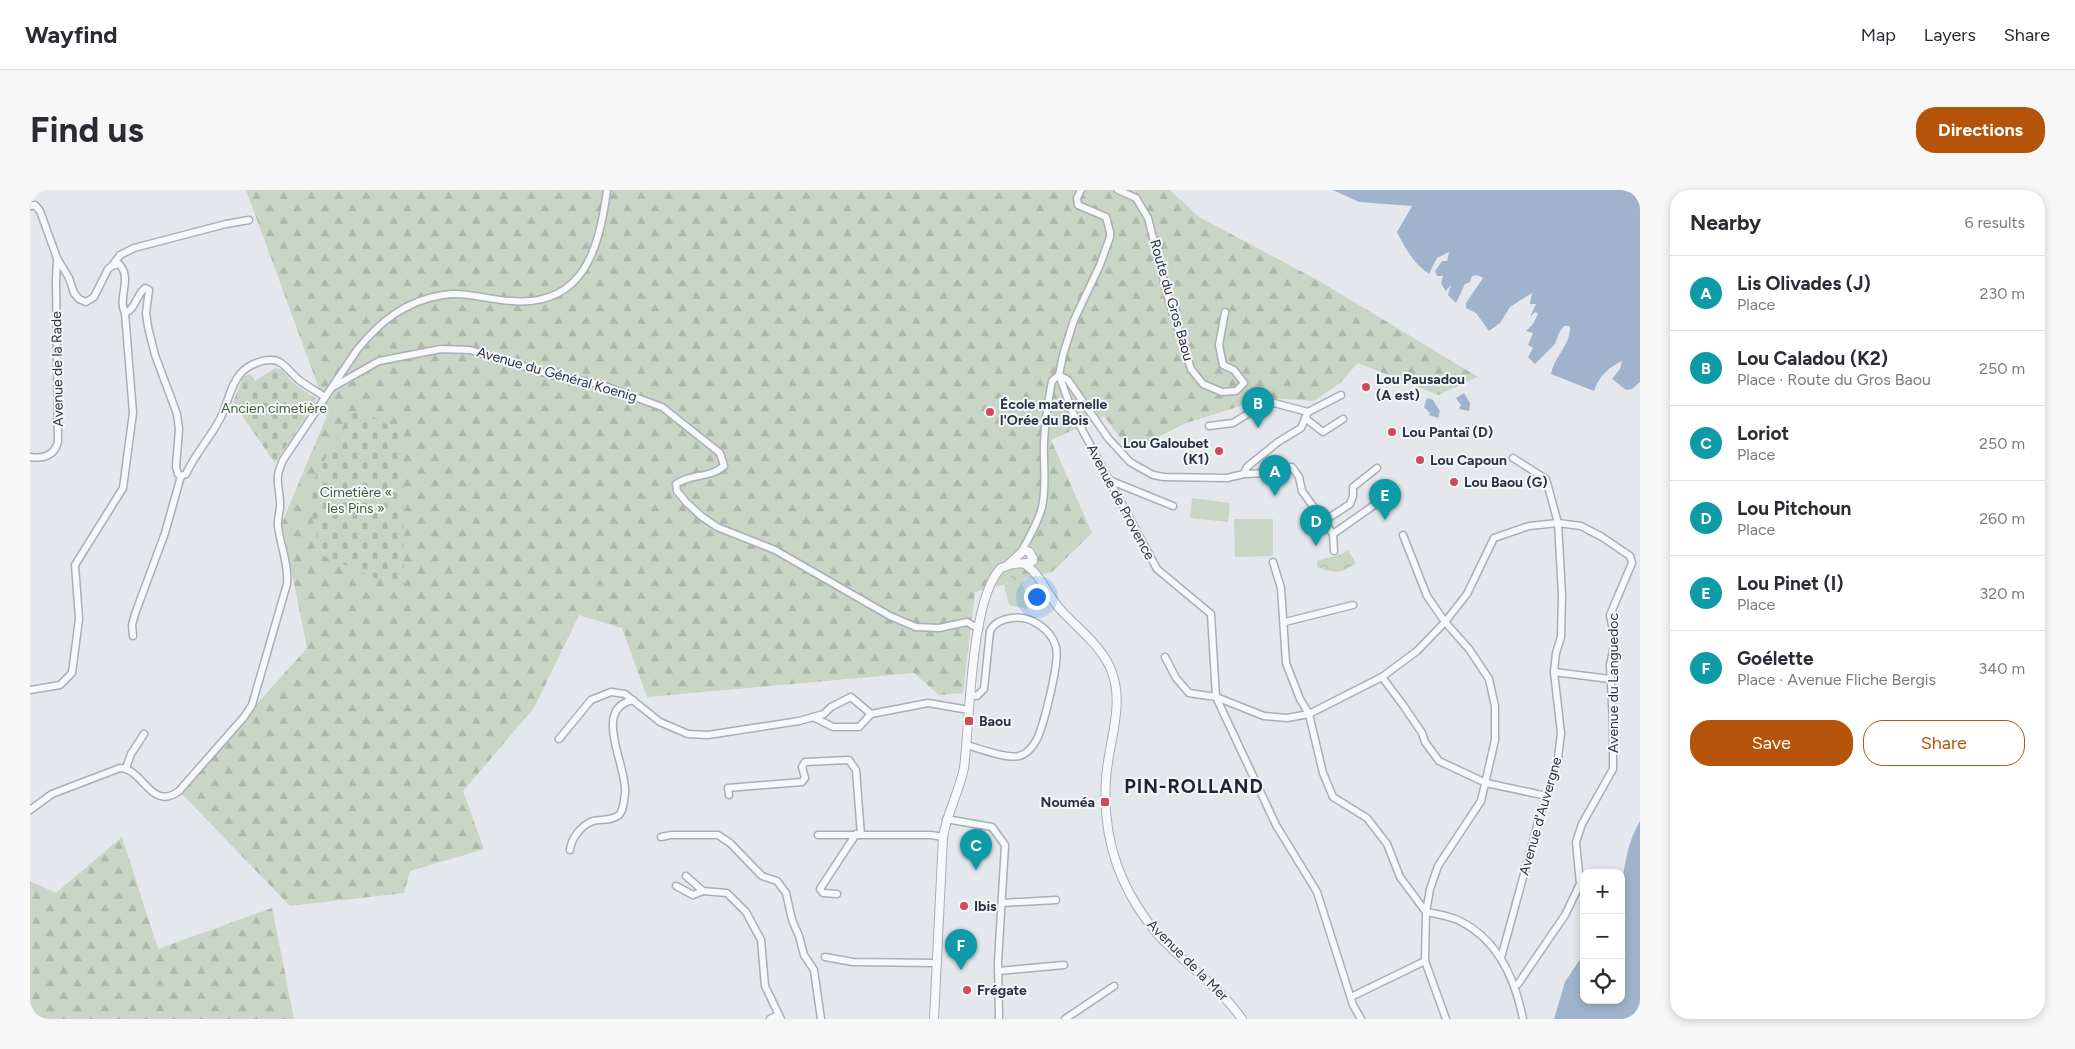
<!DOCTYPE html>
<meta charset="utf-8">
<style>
:root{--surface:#fff;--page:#f7f7f7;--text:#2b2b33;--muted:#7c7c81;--line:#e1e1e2;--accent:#b45309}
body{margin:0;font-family:Figtree,sans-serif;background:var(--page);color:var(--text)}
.controls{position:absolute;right:15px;bottom:15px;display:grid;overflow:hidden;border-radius:10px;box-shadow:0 2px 8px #0003}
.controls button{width:45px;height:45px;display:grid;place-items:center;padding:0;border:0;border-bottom:1px solid var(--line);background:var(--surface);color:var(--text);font:25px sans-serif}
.you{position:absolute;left:1006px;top:406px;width:18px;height:18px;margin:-12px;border:4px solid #fff;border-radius:50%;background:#1a73e8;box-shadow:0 0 0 8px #1a73e833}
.badge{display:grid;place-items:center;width:32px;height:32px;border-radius:50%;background:var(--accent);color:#fff;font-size:16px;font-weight:700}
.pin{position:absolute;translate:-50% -41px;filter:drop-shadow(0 1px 2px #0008)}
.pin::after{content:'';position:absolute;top:26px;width:18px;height:15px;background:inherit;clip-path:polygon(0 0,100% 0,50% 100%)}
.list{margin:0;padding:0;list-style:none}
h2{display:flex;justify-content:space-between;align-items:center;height:65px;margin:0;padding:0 20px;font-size:21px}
h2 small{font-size:16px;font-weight:400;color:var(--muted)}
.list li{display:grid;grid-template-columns:32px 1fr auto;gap:15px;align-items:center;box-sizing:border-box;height:75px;padding:0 20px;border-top:1px solid var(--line)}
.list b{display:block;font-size:19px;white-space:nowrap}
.list p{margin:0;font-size:16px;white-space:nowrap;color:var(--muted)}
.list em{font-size:16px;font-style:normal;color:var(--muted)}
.actions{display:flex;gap:10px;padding:15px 20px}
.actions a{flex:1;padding:11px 0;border:1px solid var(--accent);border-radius:20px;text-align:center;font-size:18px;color:var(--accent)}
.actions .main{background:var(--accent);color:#fff}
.icon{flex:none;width:28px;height:28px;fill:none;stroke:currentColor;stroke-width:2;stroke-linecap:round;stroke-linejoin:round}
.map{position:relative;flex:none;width:1610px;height:829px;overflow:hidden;border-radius:20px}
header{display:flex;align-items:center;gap:30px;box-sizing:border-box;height:70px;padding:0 25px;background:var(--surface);border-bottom:1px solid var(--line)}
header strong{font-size:24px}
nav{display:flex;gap:28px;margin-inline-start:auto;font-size:18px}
.intro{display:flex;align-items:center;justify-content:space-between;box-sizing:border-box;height:120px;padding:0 30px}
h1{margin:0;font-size:35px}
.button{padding:12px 22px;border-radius:20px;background:var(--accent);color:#fff;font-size:18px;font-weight:700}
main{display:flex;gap:30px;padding:0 30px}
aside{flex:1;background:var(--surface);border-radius:20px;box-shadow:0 2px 8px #0003}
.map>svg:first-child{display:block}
.forest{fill:url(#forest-firs)}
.cemetery{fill:url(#cemetery-stones)}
.park{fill:url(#park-crowns)}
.pitch{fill:#c9d6c5}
.water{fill:#9fb4cc}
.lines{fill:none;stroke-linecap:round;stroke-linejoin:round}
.minor-casing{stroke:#a9aeb7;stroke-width:9}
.tertiary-casing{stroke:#a9aeb7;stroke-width:10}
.minor{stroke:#f7f8fa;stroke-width:6}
.tertiary{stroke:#f7f8fa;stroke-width:8}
.poi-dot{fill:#d1495b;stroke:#f4f6f9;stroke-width:2}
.labels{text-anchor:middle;stroke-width:4;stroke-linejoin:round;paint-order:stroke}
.street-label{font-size:14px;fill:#2b3445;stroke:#f4f6f9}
.poi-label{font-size:14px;font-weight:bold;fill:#2b3445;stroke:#f4f6f9;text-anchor:start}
.park-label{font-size:14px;fill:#3f6138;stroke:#f4f6f9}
.district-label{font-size:19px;font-weight:bold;letter-spacing:1px;fill:#1d2536;stroke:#f4f6f9}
</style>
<header>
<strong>Wayfind</strong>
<nav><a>Map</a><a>Layers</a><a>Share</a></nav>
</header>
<div class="intro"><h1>Find us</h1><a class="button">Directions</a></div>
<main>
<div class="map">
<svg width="1610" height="829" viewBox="0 0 1610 829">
<defs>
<pattern id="forest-firs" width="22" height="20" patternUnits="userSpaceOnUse" patternTransform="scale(1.25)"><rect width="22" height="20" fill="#c9d6c5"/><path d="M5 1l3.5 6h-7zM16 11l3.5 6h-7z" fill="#adb8ab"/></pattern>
<pattern id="cemetery-stones" width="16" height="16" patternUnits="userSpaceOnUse" patternTransform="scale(1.25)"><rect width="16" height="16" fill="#c9d6c5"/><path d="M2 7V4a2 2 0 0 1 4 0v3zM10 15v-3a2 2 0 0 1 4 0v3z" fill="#adb8ab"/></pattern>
<pattern id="park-crowns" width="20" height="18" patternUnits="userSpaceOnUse" patternTransform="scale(1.25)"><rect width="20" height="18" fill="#c9d6c5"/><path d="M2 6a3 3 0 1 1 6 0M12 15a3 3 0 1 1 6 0" fill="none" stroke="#adb8ab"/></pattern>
</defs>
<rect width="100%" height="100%" fill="#e4e7ec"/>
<g class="forest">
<path d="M216 0H1140L1169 27 1291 92 1448 187 1408 205 1328 173 1310 193 1284 211 1236 208 1156 233 1100 261 1074 226 1021 250 1062 343 1022 382 945 402 933 503 909 505 884 483 617 507 592 438 549 425 504 518 433 601 454 659 380 681 374 703 260 716 149 601 277 458 252 333 298 223Z"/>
<path d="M92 647 128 759 242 718 264 829H0V691L26 703Z"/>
</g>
<g class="cemetery">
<path d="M245 178 252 179 262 192 286 209 285 213 245 273 203 213 213 187 220 184 225 191Z"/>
<path d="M342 220 341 226 372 242 374 394 346 388 291 365 276 303 314 235 317 223Z"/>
</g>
<g class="park">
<path d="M1318 360 1326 373C1310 384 1306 384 1287 377V371C1302 365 1305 369 1318 360Z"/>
<path d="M987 384 994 391 992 395 978 394 980 387Z"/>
</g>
<g class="pitch">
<path d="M1162 308 1200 313 1198 332 1160 328Z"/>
<path d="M1204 329H1243V366L1205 367Z"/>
<path d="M978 394 992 395 998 404 997 419 979 415 974 395Z"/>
</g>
<g class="water">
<path d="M1303 0H1610V192L1602 199 1596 200 1582 189 1590 179 1592 171C1578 178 1569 186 1564 201L1521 184C1525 165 1541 155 1540 136H1534L1529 143 1525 154 1505 174 1498 167 1503 158 1498 155 1503 143 1496 141 1503 134 1508 124 1505 122 1500 127 1506 114H1500L1502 103 1480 117 1470 133 1459 141 1446 123 1436 118V113L1453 88 1447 85 1442 86 1440 92 1435 94 1426 113 1418 105 1421 95 1416 101 1411 94 1413 86H1407L1405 81 1412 71H1417L1419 62 1407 68 1399 84C1384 74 1375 58 1367 42L1382 16 1329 12Z"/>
<path d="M1434 203 1440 213 1439 221 1429 219 1431 215 1426 208Z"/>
<path d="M1397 208 1403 210 1410 221 1408 228 1399 225 1400 223 1394 217Z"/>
<path d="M1610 631V829H1524L1535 792 1554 763V810H1591C1591 759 1583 676 1610 631Z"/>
</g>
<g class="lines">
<g class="minor-casing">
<g id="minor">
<path d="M1051 0 1047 8 1048 15 1076 27 1080 42V47L1070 75 1044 130 1033 165 1029 185 1042 221 1127 379 1181 424 1186 507 1246 635 1287 702 1323 815 1331 829"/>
<path d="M1088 0 1106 8 1118 28 1139 111 1161 179 1173 194 1192 202 1206 201 1214 193 1204 180 1193 175 1189 155 1195 122"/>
<path d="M0 16 5 15 10 21 27 68 39 88 44 103 49 109 56 112 64 107 78 79 82 76 89 74C103 88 87 108 95 123 106 119 106 105 115 98L119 100 116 123 118 137 125 165 147 224 149 239 146 277 148 284 151 286 156 284C165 264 180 248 190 229 198 214 200 195 211 183 217 176 232 169 242 170 253 170 261 184 269 190 277 196 286 201 295 207"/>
<path d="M82 76 90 65 104 58 196 34 219 30"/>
<path d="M1029 185 1038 190 1078 248 1100 272 1123 285 1134 287 1197 288 1214 284 1238 283 1248 277H1262L1269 287 1272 301 1303 344 1350 311"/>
<path d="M303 197 349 171 411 159 440 160 525 186 569 194 632 217 690 263 694 276C679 289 661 283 646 294L647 301 656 312 671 326 687 337 745 360 860 426 886 437 909 438 937 432 949 439"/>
<path d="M1278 222 1311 205"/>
<path d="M1275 228 1293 242 1313 229"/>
<path d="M1179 236 1203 233 1227 218 1244 213 1278 222 1271 238 1248 252 1217 277 1214 284"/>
<path d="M0 267C13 269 24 266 28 252L26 90 27 70"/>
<path d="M1079 290 1143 316"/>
<path d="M1294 331 1320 314 1323 306V297L1347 278"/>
<path d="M1303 344 1304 361"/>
<path d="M1373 345 1397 406 1415 432 1439 459 1459 489 1465 516V550L1451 611 1408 676 1400 699 1396 722C1407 724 1420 726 1430 731 1468 750 1485 788 1493 829"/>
<path d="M991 362C999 348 1008 333 1012 317 1017 296 1013 273 1014 252 1015 231 1018 211 1022 191L1029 185"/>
<path d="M1243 372 1251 398 1256 473 1270 509 1279 524 1293 583 1303 607 1337 628 1357 654 1370 687 1396 722 1395 771 1416 829"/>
<path d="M1255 432 1323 415"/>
<path d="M103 446 102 435 105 424 135 343 151 286"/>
<path d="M1135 467 1146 488 1159 503 1186 507 1234 526 1257 528 1279 524 1352 487 1387 461 1415 432 1437 404 1464 348 1499 336 1528 333 1551 336 1572 347 1600 366 1602 373 1580 425 1585 451 1580 475 1583 534V579L1552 634 1546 652 1550 694 1535 725 1488 794 1484 796"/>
<path d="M1524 482 1580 489"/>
<path d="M1352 487 1373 515 1392 543 1395 552 1409 571 1456 593 1517 606"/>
<path d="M0 500 30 495 42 483 49 429 45 375 93 298 103 223 95 123"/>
<path d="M783 527 803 537H829L841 524 898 513 939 520"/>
<path d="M529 549 561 510 581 502 595 504 630 532 658 544 678 545 769 531 794 524 801 517 821 507 841 524"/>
<path d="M937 555C950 559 977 569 989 566 998 564 1004 555 1008 547 1014 532 1030 472 1026 457 1021 439 1000 425 982 428 973 429 964 433 960 441L954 499 947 506 940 505"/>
<path d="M96 578 101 564 114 544"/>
<path d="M699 605 698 598 772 592 775 588 772 577 775 572 819 570 826 580 831 645"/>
<path d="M0 620 22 604 90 578C113 578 121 622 149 601L214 527 222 515 257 394C259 374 250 355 248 336 247 328 251 320 250 312 249 293 244 290 253 270L327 160C350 131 376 111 413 105 435 101 459 110 481 111 554 117 569 59 577 0"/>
<path d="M916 629 962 637 975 655 968 772 969 829"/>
<path d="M788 645H901L913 647"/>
<path d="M631 647 641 645H688L700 653 732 686 747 691 756 703 762 730 769 746 774 765 784 780 791 829"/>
<path d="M540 660C541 649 551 635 563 631 571 629 582 631 589 625 594 620 594 610 595 603 598 577 561 519 603 510"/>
<path d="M656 686 673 701 697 703 716 722 731 750 735 796 751 829"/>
<path d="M646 696 663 705 673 701"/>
<path d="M807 704 793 703 790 699 826 644"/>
<path d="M972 713 1026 710"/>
<path d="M795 767 823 772 906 773"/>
<path d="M1471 768 1509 629 1527 576 1531 543 1524 482 1526 463 1531 447 1532 405 1528 333 1516 289 1483 268"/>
<path d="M968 781 1034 775"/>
<path d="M1321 807 1395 771"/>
<path d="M740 829 748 825"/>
<path d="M1035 829 1084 796"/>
</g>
</g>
<g class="tertiary-casing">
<g id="tertiary">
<path d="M995 374C1010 384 1017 404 1029 418 1045 436 1068 453 1079 475 1097 512 1078 551 1076 590 1074 618 1078 649 1087 675 1097 702 1113 728 1132 749 1158 776 1190 798 1212 829"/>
<path d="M978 375 994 360 1000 362 1003 371"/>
<path d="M904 829 913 647C917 623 929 602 934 578 940 533 940 409 971 378L983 374 999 373 1003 368"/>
</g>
</g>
<use href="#minor" class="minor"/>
<use href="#tertiary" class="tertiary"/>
</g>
<g class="poi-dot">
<circle cx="1336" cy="197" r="5"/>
<circle cx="960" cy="222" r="5"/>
<circle cx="1362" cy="242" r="5"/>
<circle cx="1189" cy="261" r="5"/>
<circle cx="1390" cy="270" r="5"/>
<circle cx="1424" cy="292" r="5"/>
<rect x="934" y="526" width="10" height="10" rx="2.5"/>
<rect x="1070" y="607" width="10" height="10" rx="2.5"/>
<circle cx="934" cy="716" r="5"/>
<circle cx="937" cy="800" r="5"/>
</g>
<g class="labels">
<g class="street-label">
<text transform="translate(1142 110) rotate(74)" y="5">Route du Gros Baou</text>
<text transform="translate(27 179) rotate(-91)" y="5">Avenue de la Rade</text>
<text transform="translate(527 184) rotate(16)" y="5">Avenue du Général Koenig</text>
<text transform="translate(1091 312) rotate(62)" y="5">Avenue de Provence</text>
<text transform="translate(1583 493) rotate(-90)" y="5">Avenue du Languedoc</text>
<text transform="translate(1510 626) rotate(-74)" y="5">Avenue d'Auvergne</text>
<text transform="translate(1158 770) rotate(45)" y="5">Avenue de la Mer</text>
</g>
<g class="poi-label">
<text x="1346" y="194">Lou Pausadou<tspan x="1346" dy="16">(A est)</tspan></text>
<text x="970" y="219">École maternelle<tspan x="970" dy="16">l'Orée du Bois</tspan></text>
<text x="1372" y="247">Lou Pantaï (D)</text>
<text x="1179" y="258" text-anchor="end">Lou Galoubet<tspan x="1179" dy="16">(K1)</tspan></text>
<text x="1400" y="275">Lou Capoun</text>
<text x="1434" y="297">Lou Baou (G)</text>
<text x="949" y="536">Baou</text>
<text x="1065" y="617" text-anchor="end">Nouméa</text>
<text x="944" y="721">Ibis</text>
<text x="947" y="805">Frégate</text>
</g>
<g class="park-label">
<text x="244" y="223">Ancien cimetière</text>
<text x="326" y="307">Cimetière «<tspan x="326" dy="16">les Pins »</tspan></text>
</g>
<g class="district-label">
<text x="1164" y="603">PIN-ROLLAND</text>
</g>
</g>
</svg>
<div class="controls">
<button>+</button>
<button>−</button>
<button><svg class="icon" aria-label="locate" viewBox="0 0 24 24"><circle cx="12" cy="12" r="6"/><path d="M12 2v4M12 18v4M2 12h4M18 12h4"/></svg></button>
</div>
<div class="you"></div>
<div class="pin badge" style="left:1245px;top:306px;background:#0f9aa8">A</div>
<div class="pin badge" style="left:1228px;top:238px;background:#0f9aa8">B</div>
<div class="pin badge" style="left:946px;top:680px;background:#0f9aa8">C</div>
<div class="pin badge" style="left:1286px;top:356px;background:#0f9aa8">D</div>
<div class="pin badge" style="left:1355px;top:330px;background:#0f9aa8">E</div>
<div class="pin badge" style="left:931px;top:780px;background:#0f9aa8">F</div>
</div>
<aside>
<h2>Nearby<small>6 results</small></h2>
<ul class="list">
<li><span class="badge" style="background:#0f9aa8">A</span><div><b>Lis Olivades (J)</b><p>Place</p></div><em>230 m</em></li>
<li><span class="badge" style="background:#0f9aa8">B</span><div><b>Lou Caladou (K2)</b><p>Place · Route du Gros Baou</p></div><em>250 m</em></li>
<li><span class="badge" style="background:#0f9aa8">C</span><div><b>Loriot</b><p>Place</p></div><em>250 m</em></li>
<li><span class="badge" style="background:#0f9aa8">D</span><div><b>Lou Pitchoun</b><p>Place</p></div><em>260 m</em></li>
<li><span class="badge" style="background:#0f9aa8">E</span><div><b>Lou Pinet (I)</b><p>Place</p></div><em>320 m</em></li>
<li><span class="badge" style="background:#0f9aa8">F</span><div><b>Goélette</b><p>Place · Avenue Fliche Bergis</p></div><em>340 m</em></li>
</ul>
<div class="actions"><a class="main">Save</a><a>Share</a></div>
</aside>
</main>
